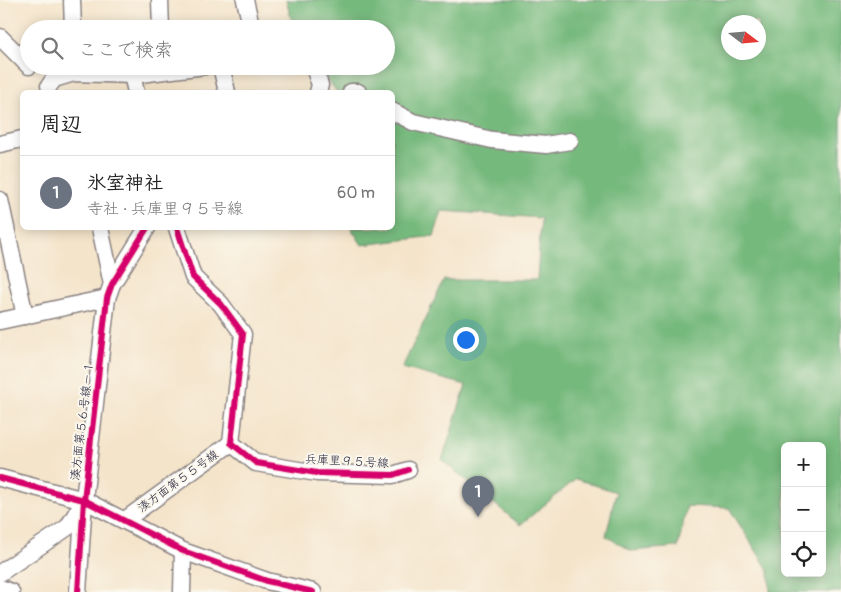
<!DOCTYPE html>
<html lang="ja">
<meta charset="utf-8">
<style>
:root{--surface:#fff;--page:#f6f6f6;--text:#222;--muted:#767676;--line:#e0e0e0;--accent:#0b8043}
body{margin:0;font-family:Pangolin,"Klee One",sans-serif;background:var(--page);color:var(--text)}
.controls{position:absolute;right:15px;bottom:15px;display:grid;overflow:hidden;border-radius:8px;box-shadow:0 2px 12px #0003}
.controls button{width:45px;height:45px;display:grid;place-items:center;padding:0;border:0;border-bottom:1px solid var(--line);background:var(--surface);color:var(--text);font:25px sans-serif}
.compass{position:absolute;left:721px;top:15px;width:45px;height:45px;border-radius:50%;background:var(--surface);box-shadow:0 2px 12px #0003;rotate:106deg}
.you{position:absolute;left:465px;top:339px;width:18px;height:18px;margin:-12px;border:4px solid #fff;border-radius:50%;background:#1a73e8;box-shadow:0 0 0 8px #1a73e833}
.badge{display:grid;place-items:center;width:32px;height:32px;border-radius:50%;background:var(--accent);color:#fff;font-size:16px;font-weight:700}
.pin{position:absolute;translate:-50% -41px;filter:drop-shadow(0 1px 2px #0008)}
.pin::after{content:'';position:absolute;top:26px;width:18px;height:15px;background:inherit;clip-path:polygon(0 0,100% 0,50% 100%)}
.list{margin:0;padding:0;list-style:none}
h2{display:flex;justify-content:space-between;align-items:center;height:65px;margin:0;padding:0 20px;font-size:21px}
h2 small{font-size:16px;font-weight:400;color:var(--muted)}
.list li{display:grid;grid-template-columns:32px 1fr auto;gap:15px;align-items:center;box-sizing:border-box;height:75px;padding:0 20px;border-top:1px solid var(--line)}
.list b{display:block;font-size:19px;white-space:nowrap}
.list p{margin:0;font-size:16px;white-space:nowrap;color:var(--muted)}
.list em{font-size:16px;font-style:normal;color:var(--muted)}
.icon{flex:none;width:28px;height:28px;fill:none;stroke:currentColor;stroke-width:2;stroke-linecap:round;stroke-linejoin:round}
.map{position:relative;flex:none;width:841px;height:592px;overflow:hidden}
.search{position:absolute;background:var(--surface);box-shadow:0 2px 12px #0003;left:20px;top:20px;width:375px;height:55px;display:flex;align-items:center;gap:12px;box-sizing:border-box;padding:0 18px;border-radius:28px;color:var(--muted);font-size:19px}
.panel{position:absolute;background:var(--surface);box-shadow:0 2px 12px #0003;left:20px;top:90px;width:375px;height:140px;border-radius:8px}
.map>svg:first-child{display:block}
.forest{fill:#76b97d;stroke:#4c6e5c;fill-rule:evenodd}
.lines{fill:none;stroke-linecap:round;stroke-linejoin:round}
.minor-casing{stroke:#8b8382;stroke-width:19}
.minor{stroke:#fff;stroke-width:16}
.cycleway-casing{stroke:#fbf7ec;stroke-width:9}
.cycleway{stroke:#d6006c;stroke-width:6}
.labels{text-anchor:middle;stroke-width:4;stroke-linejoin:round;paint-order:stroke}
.street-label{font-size:12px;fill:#22223b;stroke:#fbf7ec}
</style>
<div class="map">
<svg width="841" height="592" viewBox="0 0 841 592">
<rect width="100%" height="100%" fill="#fbf7ec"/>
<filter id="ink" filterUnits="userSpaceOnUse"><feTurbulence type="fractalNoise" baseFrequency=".02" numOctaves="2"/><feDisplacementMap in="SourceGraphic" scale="10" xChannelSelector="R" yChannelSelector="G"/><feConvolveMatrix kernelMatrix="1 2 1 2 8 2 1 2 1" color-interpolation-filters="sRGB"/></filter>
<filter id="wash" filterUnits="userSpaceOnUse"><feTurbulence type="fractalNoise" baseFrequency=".0096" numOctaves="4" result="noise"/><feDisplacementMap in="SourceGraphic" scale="20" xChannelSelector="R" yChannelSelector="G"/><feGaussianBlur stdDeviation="1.12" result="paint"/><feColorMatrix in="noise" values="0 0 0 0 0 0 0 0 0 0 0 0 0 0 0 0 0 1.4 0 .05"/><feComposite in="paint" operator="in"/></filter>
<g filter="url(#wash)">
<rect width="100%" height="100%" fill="#f4e4ca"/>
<path class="forest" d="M286 0H841V592H770L769 571 729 508 687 506 678 547 631 551 606 536 616 492 576 479 520 525 442 460 466 385 402 368 444 280H537L541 218 442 211 434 236 362 245 351 228H392V92H337L317 66H386V29H294ZM728 22H758V52H728ZM785 446H822V573H785Z"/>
</g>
<g filter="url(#ink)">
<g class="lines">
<g class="minor-casing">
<g id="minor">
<path d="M72 0 73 29"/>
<path d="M160 0 161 29"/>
<path d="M245 0 252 29"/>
<path d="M0 37 29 66"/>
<path d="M221 66 227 92"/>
<path d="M312 66 314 67 320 85 318 92"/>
<path d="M132 75 136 92"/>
<path d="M49 86 54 79 74 73 132 75 205 66"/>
<path d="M351 92H358"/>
<path d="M392 111 413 122 492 140 546 145 570 141"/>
<path d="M0 144 22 139"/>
<path d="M0 200 25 316"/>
<path d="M100 228 112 284"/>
<path d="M177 228 193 277 221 304 243 334 231 443"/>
<path d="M0 321 107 298"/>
<path d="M231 443 256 463 317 473 393 475 408 470"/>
<path d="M0 478 84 500 183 551 267 581 313 592"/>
<path d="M125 520 231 443"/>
<path d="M0 573 68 527 83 502"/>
<path d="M0 588 11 592"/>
<path d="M78 592 84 500 107 298 112 284 147 228"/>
<path d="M182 592 183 551"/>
</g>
</g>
<use href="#minor" class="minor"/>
<g class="cycleway-casing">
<g id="cycleway">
<path d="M177 228 193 277 221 304 243 334 231 443 256 463 317 473 393 475 408 470"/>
<path d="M0 478 84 500 183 551 267 581 313 592"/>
<path d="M78 592 84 500 107 298 112 284 147 228"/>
</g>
</g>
<use href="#cycleway" class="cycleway"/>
</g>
</g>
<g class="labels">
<g class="street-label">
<text transform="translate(82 421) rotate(-83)" y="4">湊方面第５６号線－１</text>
<text transform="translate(347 461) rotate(3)" y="4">兵庫里９５号線</text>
<text transform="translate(178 481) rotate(-36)" y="4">湊方面第５５号線</text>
</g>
</g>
</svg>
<div class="controls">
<button>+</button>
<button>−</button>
<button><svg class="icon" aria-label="locate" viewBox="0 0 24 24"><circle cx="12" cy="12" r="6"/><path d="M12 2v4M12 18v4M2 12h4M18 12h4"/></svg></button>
</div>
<svg class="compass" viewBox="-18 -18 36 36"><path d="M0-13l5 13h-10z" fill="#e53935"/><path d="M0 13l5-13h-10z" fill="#767676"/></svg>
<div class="you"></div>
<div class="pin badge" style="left:478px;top:517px;background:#6b7280">1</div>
<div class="search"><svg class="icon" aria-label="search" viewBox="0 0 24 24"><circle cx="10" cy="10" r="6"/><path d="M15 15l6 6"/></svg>ここで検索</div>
<section class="panel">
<h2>周辺<small></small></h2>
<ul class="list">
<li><span class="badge" style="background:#6b7280">1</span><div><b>氷室神社</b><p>寺社 · 兵庫里９５号線</p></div><em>60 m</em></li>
</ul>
</section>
</div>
